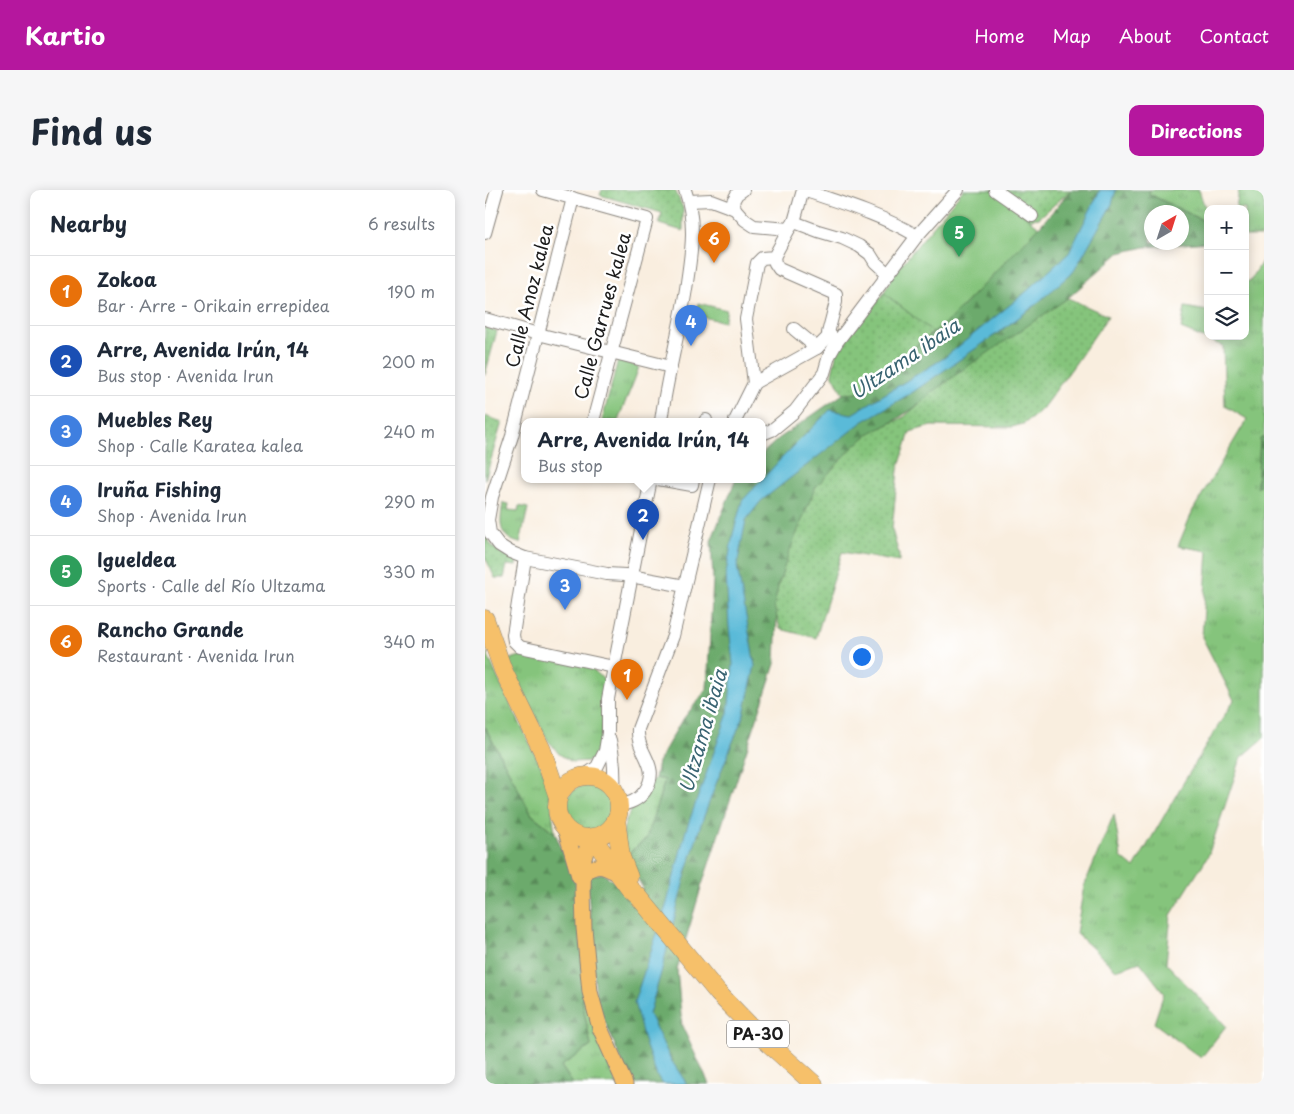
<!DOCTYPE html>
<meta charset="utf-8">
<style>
:root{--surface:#fff;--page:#f6f6f7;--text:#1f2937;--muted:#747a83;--line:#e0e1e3;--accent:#b5179e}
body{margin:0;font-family:"Playpen Sans",sans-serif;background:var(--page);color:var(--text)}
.controls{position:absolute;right:15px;top:15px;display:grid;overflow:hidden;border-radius:10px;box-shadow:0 2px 12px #0003}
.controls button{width:45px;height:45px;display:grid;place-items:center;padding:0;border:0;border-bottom:1px solid var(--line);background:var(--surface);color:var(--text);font:25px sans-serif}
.compass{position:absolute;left:659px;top:15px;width:45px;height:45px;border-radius:50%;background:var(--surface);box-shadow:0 2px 12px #0003;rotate:39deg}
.you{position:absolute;left:376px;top:466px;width:18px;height:18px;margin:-12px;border:4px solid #fff;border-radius:50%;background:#1a73e8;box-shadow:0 0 0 8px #1a73e833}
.badge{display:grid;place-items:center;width:32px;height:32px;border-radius:50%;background:var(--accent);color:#fff;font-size:16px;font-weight:700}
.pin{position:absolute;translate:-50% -41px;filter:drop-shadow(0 1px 2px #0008)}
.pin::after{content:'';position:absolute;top:26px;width:18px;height:15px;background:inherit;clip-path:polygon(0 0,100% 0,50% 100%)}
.popup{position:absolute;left:36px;top:228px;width:245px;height:65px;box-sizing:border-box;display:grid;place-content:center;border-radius:10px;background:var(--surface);filter:drop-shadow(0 1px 4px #0005);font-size:16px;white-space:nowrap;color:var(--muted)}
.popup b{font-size:19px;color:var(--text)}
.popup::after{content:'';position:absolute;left:50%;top:100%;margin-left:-10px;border:10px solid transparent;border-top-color:var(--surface)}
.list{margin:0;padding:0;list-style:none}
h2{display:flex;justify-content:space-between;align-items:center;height:65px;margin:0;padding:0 20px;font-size:21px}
h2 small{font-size:16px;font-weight:400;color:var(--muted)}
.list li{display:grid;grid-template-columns:32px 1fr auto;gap:15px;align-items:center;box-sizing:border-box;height:70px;padding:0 20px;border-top:1px solid var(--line)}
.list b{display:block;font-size:19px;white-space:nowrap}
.list p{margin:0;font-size:16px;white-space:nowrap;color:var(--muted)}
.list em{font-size:16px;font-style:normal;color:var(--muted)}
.icon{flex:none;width:28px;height:28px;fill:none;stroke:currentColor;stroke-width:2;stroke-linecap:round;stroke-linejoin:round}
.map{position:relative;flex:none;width:779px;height:894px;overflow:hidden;border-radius:10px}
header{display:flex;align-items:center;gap:30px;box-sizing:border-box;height:70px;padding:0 25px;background:var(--accent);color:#fff}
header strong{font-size:24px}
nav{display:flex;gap:28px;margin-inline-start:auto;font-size:18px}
.intro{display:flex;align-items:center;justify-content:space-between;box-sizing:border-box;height:120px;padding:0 30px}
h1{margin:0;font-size:35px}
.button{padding:12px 22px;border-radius:10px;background:var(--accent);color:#fff;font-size:18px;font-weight:700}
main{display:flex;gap:30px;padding:0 30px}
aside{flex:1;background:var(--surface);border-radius:10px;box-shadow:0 2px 12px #0003}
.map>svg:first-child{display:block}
.grass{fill:url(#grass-tufts);stroke:#50704c}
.forest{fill:url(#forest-firs);stroke:#446344;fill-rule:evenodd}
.park{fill:url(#park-dots);stroke:#50704c}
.pitch{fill:#85c47c;stroke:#50704c}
.water{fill:#5abad8;stroke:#3b6b7a}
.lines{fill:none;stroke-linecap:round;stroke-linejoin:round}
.minor-casing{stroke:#8a857e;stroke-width:14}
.major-casing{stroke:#8a857e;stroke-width:17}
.highway-casing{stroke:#8a857e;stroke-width:19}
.minor{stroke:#fff;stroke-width:12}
.major{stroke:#f6c06b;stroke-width:15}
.highway{stroke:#f6c06b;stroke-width:18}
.labels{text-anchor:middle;stroke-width:5;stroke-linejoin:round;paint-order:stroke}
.shield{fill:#fff;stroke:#606060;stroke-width:1}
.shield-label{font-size:16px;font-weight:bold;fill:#1c1c1c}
.street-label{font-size:18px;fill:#1c1c1c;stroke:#fff}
.water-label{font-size:19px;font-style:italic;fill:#386371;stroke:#fff}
</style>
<header>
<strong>Kartio</strong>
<nav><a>Home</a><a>Map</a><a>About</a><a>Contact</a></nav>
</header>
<div class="intro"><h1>Find us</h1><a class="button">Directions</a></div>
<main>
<aside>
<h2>Nearby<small>6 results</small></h2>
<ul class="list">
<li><span class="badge" style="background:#e8710a">1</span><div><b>Zokoa</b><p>Bar · Arre - Orikain errepidea</p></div><em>190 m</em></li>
<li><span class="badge" style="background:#1a4fb4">2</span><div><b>Arre, Avenida Irún, 14</b><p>Bus stop · Avenida Irun</p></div><em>200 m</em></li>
<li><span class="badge" style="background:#3f7fe0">3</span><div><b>Muebles Rey</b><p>Shop · Calle Karatea kalea</p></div><em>240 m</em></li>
<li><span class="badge" style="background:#3f7fe0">4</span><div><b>Iruña Fishing</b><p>Shop · Avenida Irun</p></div><em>290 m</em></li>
<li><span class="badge" style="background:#2e9e5b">5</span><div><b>Igueldea</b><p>Sports · Calle del Río Ultzama</p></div><em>330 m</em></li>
<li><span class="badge" style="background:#e8710a">6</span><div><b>Rancho Grande</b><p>Restaurant · Avenida Irun</p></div><em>340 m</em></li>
</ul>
</aside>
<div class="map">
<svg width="779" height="894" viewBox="0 0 779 894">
<defs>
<pattern id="grass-tufts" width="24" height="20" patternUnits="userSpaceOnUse" patternTransform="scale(1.25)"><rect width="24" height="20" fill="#85c47c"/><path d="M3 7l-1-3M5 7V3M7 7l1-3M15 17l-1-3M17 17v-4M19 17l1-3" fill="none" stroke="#72a86b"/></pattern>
<pattern id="forest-firs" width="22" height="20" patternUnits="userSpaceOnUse" patternTransform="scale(1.25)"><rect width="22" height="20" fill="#6caa6c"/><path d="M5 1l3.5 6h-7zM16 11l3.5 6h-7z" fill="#588a58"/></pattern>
<pattern id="park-dots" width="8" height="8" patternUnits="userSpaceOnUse" patternTransform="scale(1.25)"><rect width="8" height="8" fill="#85c47c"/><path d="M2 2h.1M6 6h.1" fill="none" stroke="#72a86b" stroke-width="1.8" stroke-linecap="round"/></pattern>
</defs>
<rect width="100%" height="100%" fill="#fff"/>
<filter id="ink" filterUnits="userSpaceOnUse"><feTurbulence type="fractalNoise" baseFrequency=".02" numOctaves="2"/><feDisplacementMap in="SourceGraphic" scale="10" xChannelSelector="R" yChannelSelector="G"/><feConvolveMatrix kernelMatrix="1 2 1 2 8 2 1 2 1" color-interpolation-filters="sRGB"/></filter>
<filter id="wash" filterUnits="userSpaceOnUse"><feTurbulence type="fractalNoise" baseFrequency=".0096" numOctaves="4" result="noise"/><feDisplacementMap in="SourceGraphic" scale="20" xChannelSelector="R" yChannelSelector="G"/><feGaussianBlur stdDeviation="1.12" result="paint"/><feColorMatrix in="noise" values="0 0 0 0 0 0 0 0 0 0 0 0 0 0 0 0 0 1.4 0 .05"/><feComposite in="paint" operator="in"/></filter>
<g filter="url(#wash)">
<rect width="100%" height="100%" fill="#f9eedf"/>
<g class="grass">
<path d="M665 0H714L719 15 723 19V38L719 31 664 4Z"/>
<path d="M754 0H779V46H760V19H751Z"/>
<path d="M779 68V246L775 250 773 297 779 290V548L756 568 723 666 686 725 681 773 741 836 716 868 669 833 679 803 655 772 631 780 591 743 599 696 629 624 636 667 649 678 697 595 749 510 717 447 723 361 693 356 708 320 762 229 740 216 738 156 696 139 700 117 723 121V146H760V92L766 90Z"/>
<path d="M133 170 154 177C148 196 139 213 133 231H117Z"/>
<path d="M18 313 24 314 23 320 33 321 34 316 43 318 35 353C12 348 15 331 18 313Z"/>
<path d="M0 459 16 495 57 578 64 598 70 643 47 625 0 537Z"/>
<path d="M44 463 105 477 120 490 117 542 112 564 104 571 87 572 74 564 62 549 23 470Z"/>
<path d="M170 588 180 590 161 649 140 666C139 660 138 653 138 646 138 624 158 604 170 588Z"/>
<circle cx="103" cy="618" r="23"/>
<path d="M99 807 132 894H88L76 876 106 856 97 810Z"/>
</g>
<g class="forest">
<path d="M586 0H665L664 4 719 31 723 38V52L660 57 634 63 583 108 426 220 369 256 293 397 290 474 216 698 192 779 197 836 224 894H146L111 810 102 686 118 683 133 695 159 700 140 666 161 649 180 590 170 588 173 572 195 533 222 499 228 390 226 351 251 289H277V264L293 249 358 204 372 203 463 131 554 37ZM666 22H696V52H666Z"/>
<path d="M779 246V290L772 298 775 249Z"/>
<path d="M0 537 47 625 70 643 87 683 93 700 99 807 97 810 106 856 76 876 88 894H0Z"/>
</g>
<g class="park">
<path d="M117 0H190L198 18V41L174 34 177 23 115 5Z"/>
<path d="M509 0H586L554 28 545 29Z"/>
<path d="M399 103 448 142 372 203 358 204 347 183 352 161Z"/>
<path d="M583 108 623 126 590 174 557 219 547 228 538 234 527 237 446 236 425 242 413 280 407 339 410 351 414 364V372L357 362 331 448 295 439 289 416 293 397 303 365 330 298 369 256 387 242 419 227 448 202 480 178 494 169Z"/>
<path d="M0 137 12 141 0 185Z"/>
<path d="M0 226 17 232 0 290Z"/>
<path d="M0 342C6 360 15 363 32 369L31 376 22 375 19 388H10L0 367Z"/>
</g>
<g class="pitch">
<path d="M478 0H509L554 37 463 131 448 142 399 103 408 85Z"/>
<path d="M213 113 242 120 239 132 210 125Z"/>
</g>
<path class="water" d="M615 0H631L627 14 589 81 548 117 503 150 428 202 377 232 276 311 261 330 252 376 270 476 259 524 231 594 215 637 198 694 176 783 164 824 186 870 202 894H178L172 886 160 854 149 812 182 713 201 640 243 523 248 474 244 437 241 383 248 344 257 311 294 271 345 220 367 224 459 168 541 102 584 63Z"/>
</g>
<g filter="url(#ink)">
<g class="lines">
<g class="minor-casing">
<g id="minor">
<path d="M58 0 162 29 108 231"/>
<path d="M318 0C356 13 397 25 432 46"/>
<path d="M510 0 547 26"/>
<path d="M88 8 27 246 7 307 3 330 5 343 14 355 25 362 40 368 122 384 140 385 200 396"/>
<path d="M204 11 226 10 250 19 260 30 269 36 304 39 309 32 333 41 357 48 374 56 385 64 390 72 403 84"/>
<path d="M250 19 248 11 252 4 258 0"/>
<path d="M309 32 318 0"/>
<path d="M0 43 12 0"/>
<path d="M289 67 290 73 294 79 351 104V112L343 143 345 145"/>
<path d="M0 129 53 144 186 177"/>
<path d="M309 139 332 158"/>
<path d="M269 193 332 158 345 145 350 150"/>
<path d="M176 231C182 187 194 143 201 99 206 65 212 33 200 0"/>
<path d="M220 231 221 230"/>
<path d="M250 231 269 193 261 129 272 73 277 68 289 67 304 39"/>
<path d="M277 244 287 240 310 221 339 183 344 166 352 152 432 46 473 0"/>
<path d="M173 289 207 295 208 289"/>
<path d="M40 368 28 445 29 451 35 457 129 477"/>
<path d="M125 550C129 567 130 584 129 601"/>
<path d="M99 586 112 577 120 561 123 543V509L129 477 166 289"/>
<path d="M133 615C144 614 153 611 160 601 177 575 151 564 153 539L188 446 225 289"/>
</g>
</g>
<g class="major-casing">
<g id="major">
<path d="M80 638 94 686"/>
<path d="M105 648 99 668 98 699 99 738 105 802 115 838 140 894"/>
<path d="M99 682C114 673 118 676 132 683"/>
</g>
</g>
<g class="highway-casing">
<g id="highway">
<path d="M0 429 18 480 57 560 73 607"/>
<circle cx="103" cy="617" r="31"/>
<path d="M131 629 136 667 144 687"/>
<path d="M107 647 144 698 154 707 233 803 272 843 329 894"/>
</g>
</g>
<use href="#minor" class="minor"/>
<use href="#major" class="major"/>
<use href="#highway" class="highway"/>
</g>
</g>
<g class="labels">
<rect class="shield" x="242" y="830.5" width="62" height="27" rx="4"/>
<g class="shield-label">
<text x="273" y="850">PA-30</text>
</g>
<g class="street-label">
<text transform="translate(45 106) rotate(-76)" y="6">Calle Anoz kalea</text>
<text transform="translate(118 126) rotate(-75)" y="6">Calle Garrues kalea</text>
</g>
<g class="water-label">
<text transform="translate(420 169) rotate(-34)" y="7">Ultzama ibaia</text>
<text transform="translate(218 541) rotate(-74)" y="7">Ultzama ibaia</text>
</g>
</g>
</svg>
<div class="controls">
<button>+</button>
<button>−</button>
<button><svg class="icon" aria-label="layers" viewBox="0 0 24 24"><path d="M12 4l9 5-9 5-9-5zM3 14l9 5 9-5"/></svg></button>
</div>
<svg class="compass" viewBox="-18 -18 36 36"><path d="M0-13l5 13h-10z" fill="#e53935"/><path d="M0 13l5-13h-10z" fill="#747a83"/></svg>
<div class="you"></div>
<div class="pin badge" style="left:142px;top:510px;background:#e8710a">1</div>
<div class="pin badge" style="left:158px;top:350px;background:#1a4fb4">2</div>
<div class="popup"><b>Arre, Avenida Irún, 14</b>Bus stop</div>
<div class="pin badge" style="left:80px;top:420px;background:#3f7fe0">3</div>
<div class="pin badge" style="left:206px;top:156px;background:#3f7fe0">4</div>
<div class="pin badge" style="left:474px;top:67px;background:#2e9e5b">5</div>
<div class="pin badge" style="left:229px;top:73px;background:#e8710a">6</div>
</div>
</main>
